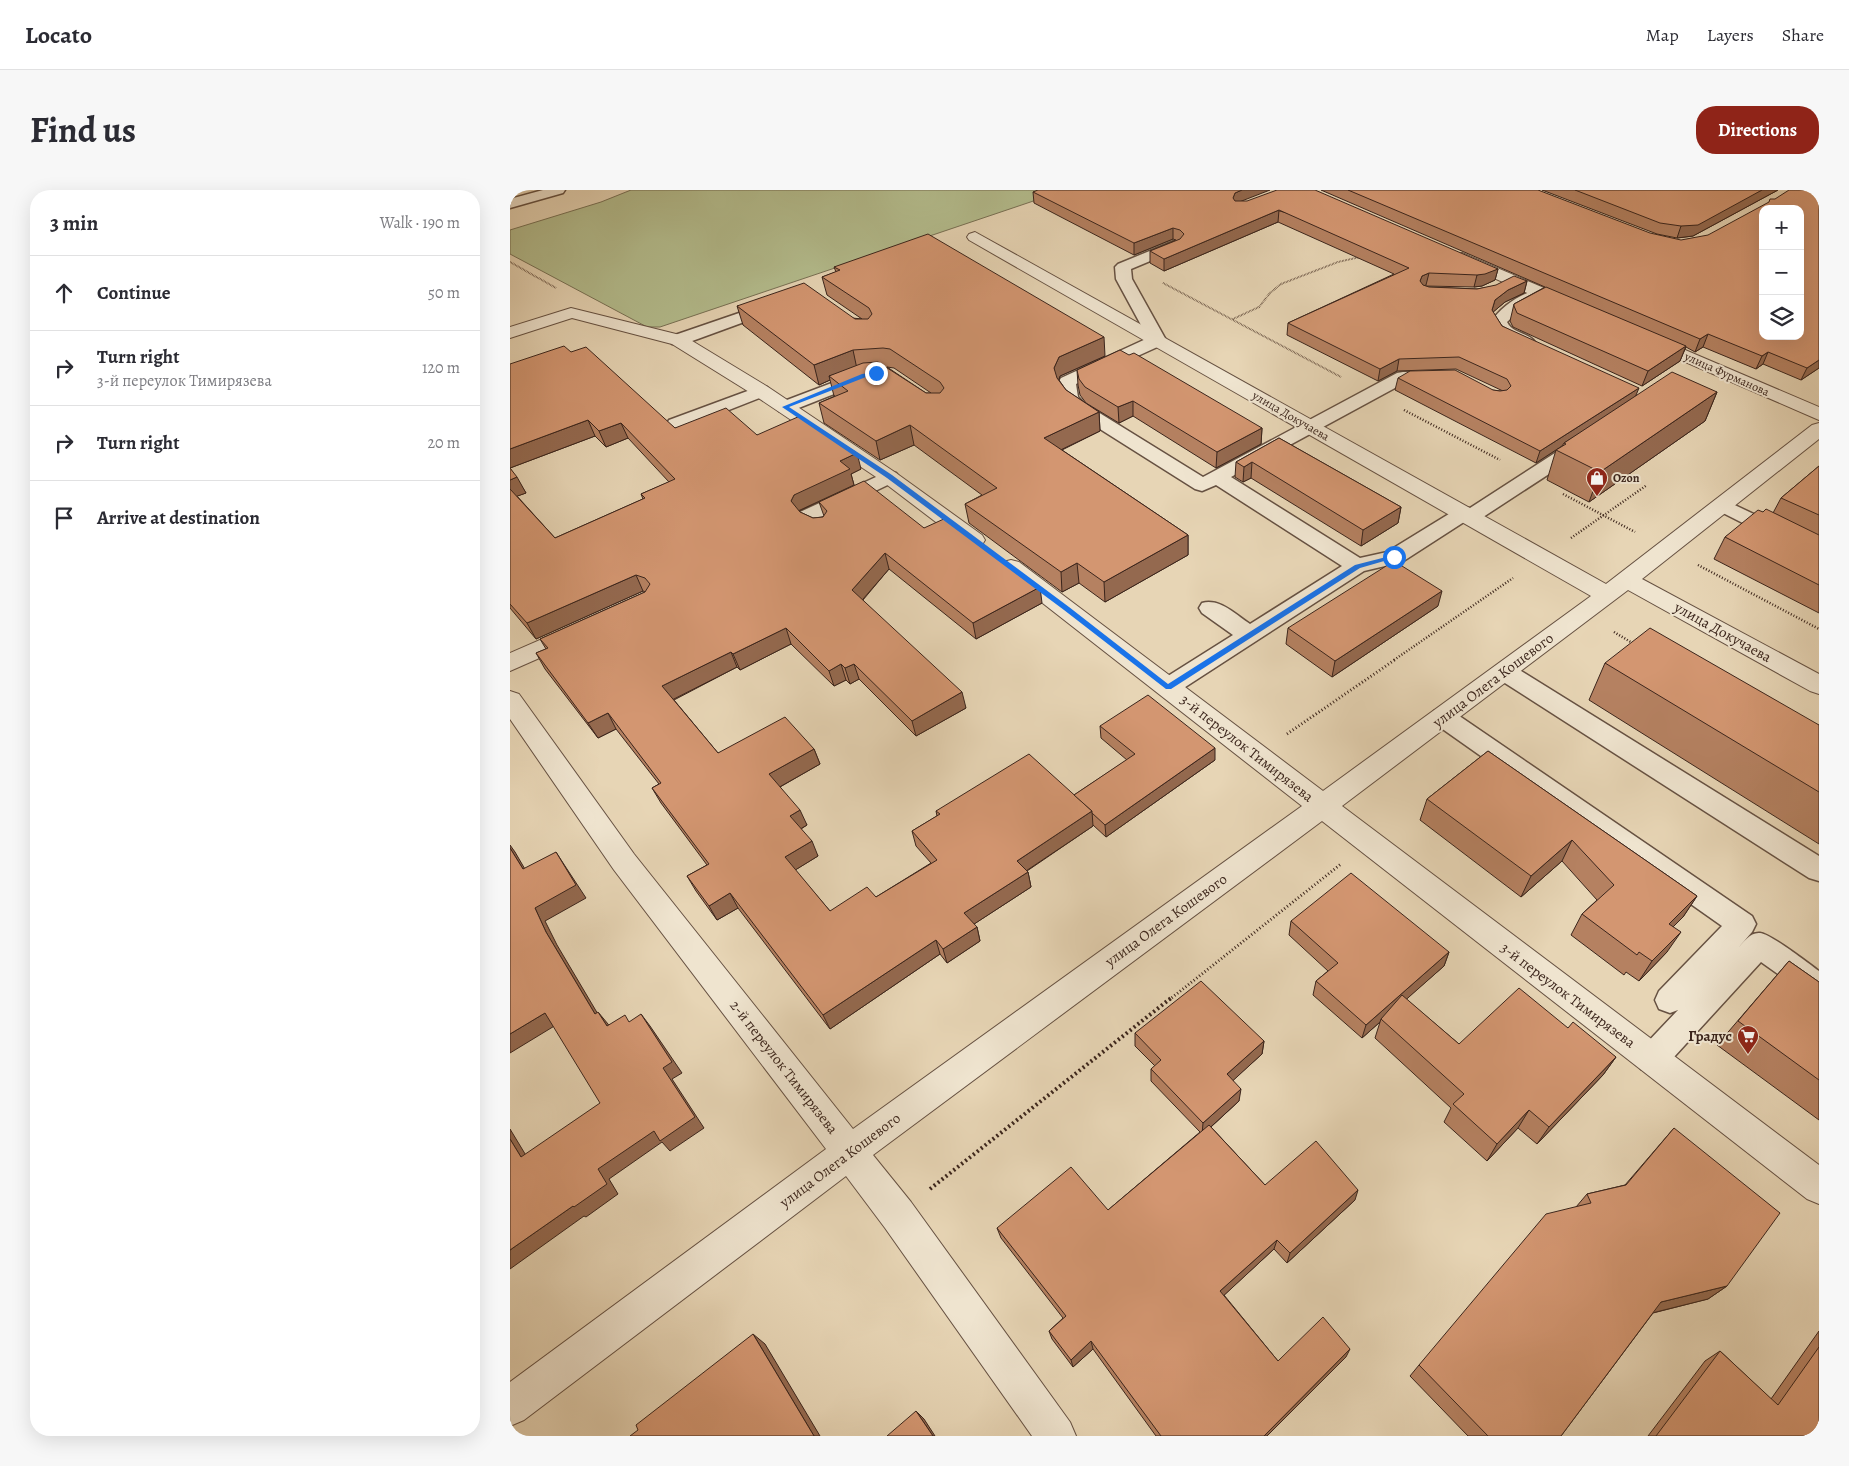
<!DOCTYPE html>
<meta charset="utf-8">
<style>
:root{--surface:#fff;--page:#f7f7f7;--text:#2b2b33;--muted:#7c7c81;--line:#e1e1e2;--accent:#8f2418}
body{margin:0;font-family:Alegreya,serif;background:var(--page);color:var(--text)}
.controls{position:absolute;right:15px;top:15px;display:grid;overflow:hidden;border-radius:10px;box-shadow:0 5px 20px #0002}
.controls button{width:45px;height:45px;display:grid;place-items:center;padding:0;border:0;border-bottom:1px solid var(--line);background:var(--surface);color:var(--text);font:25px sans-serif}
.stop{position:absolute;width:15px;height:15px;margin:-11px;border:4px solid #1a73e8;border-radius:50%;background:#fff}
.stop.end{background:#1a73e8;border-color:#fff;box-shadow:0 1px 5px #0008}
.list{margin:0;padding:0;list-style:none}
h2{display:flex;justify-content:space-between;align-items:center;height:65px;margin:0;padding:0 20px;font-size:21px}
h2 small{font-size:16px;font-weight:400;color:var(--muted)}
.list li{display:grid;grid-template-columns:32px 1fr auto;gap:15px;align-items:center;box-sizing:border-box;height:75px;padding:0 20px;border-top:1px solid var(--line)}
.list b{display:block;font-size:19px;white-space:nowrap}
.list p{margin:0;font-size:16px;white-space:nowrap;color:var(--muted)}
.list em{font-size:16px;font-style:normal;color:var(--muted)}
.icon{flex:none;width:28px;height:28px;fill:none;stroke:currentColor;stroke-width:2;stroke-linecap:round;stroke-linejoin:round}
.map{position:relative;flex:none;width:1309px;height:1246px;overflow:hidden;border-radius:20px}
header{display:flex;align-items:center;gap:30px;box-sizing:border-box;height:70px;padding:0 25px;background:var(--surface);border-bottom:1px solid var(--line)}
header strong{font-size:24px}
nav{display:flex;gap:28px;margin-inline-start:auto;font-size:18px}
.intro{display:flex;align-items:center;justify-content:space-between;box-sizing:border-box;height:120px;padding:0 30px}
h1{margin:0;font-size:35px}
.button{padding:12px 22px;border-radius:20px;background:var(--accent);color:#fff;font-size:18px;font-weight:700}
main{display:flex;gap:30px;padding:0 30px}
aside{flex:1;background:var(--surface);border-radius:20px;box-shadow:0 5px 20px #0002}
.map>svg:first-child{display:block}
.green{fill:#b4bd8e;stroke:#787155}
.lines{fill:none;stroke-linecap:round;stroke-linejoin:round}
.lane-casing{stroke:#665142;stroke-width:3}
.street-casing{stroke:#665142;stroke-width:2}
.path-far3{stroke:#3b251c;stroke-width:2;stroke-dasharray:0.5 1;stroke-linecap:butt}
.path-far2{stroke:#3b251c;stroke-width:2.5;stroke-dasharray:1 2;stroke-linecap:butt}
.path-far1{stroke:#3b251c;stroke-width:3;stroke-dasharray:1 2.5;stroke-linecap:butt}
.path{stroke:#3b251c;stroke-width:4;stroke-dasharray:2 3;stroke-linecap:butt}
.lane{fill:#efe4cf;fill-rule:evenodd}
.street{fill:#efe4cf;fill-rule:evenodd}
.wall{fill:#b58161;stroke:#3b251c;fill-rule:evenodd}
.shaded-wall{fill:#94694f;stroke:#3b251c}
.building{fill:#d39671;stroke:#3b251c;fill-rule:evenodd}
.route{fill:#1a73e8}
.labels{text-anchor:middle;stroke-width:4;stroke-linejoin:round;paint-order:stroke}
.far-street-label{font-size:12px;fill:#3b251c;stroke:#efe4cf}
.far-poi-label{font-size:12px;font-weight:bold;fill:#3b251c;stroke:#efe4cf;text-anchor:start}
.street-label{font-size:15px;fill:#3b251c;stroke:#efe4cf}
.poi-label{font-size:15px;font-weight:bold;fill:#3b251c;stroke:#efe4cf;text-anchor:end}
</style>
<header>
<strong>Locato</strong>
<nav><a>Map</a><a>Layers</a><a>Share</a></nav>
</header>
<div class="intro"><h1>Find us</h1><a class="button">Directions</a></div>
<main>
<aside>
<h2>3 min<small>Walk · 190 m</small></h2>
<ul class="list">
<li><svg class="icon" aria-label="ahead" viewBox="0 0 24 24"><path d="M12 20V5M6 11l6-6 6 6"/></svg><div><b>Continue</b></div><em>50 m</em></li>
<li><svg class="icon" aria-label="right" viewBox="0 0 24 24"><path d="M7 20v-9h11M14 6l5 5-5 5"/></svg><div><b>Turn right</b><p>3-й переулок Тимирязева</p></div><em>120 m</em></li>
<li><svg class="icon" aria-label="right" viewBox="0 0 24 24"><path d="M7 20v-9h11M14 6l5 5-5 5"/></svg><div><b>Turn right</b></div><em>20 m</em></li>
<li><svg class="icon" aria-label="arrive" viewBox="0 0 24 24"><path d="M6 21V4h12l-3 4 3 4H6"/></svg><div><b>Arrive at destination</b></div></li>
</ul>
</aside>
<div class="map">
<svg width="1309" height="1246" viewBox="0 0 1309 1246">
<rect width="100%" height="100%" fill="#e7d5b5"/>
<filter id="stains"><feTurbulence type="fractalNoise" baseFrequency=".004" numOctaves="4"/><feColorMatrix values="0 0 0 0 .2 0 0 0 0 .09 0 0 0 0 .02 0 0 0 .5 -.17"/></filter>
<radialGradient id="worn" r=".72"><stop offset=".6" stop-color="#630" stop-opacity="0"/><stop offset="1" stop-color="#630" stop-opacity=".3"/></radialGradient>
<path class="green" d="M121 0H556L150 137H137L0 64V40L91 12Z"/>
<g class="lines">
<g class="lane-casing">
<g id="lane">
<path d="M33 0H55L53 3 0 18V9Z"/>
<path d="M664 51 669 53 672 56 669 59 621 79 622 89 656 150 654 154 566 194 568 207 575 214 693 287 887 183 893 182 928 183 931 187 928 191 896 192 721 287 850 368 877 362 947 319 954 317 960 318 1065 250 1072 248 1079 250 1082 254 1079 258 967 331 960 333 954 332 892 372 854 381 666 503 658 505 650 503 646 497 650 491 723 445 692 423 689 418 692 413C710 408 726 425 740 434L832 376 706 295 692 301 685 299 563 222C553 213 542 201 551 188L638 148 606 89 605 77 608 74Z"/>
<path d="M1032 98 1038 100 1040 103 1038 106 1008 122 997 132C1003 144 1018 142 1025 152L1022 156C1006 160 987 146 981 132 992 115 1012 103 1032 98Z"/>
<path d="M264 111 270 113 272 116 270 119 174 154H162L160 150 162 146Z"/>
<path d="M356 180 362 181 365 185 362 189 281 221 275 222 269 221 266 217 269 213Z"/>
<path d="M251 196 257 197 260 201 257 205 173 238 166 240 159 238 157 234 159 230Z"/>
<path d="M379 281 386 283 389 287 386 291 311 327 320 337 317 341C304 345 294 337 287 326L290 322Z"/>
<path d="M1212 309 1309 355V370L1302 368 1205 319 1202 315 1205 311Z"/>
<path d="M995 474 1003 476 1309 666V691L1299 688 987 488 983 482 987 476Z"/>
<path d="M933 518 942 521 1242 726 1246 734 1242 742 1228 758C1234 752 1240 742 1250 743 1261 744 1298 773 1309 781V810L1299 806 1251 772 1153 879 1142 883 1131 879 1126 869 1131 859 1168 820 1160 823 1149 819 1145 810 1149 801 1212 736 924 533 921 527 924 521Z"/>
</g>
</g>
<g class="street-casing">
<g id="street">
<path d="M465 42 1096 394 1302 235 1309 233V249L1132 389 1309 484V504L1300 501 1118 400 832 616 1309 975V1014L1297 1009 812 631 363 965 401 1012 560 1232 566 1246H522L375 1038 336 986 14 1230 0 1236V1192L316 959 104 680 0 529V501L9 504 124 664 343 939 792 616 493 382 490 377 493 372 501 370 509 372 813 601 1081 406 459 50 457 47 459 44Z"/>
<path d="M952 63 1067 112 1070 116 1067 120 1061 121 1055 120 946 71 944 68 946 65Z"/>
<path d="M61 118 174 146 258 197 386 283 472 345 475 350 472 355 464 357 456 355 372 291 244 205 162 154 62 128 0 148V137Z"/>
<path d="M1140 145 1309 217V230L1134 154 1131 150 1134 146Z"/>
<path d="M69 433 77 435 81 441 77 447 0 481V463Z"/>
</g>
</g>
<g class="path-far3">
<path d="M0 72 46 98"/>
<path d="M653 93 831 187"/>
<path d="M723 129 749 117 760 103 771 94 828 72 850 67"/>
</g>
<g class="path-far2">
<path d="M894 220 990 270"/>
<path d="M1053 304 1125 342"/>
<path d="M1061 348 1137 295"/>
<path d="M1188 375 1309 439"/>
<path d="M1104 442 1124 454"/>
<path d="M884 470 1003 388"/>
</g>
<g class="path-far1">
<path d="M777 544 886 469"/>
<path d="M659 810 831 674"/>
</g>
<path class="path" d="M420 999 661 808"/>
<use href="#lane" class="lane"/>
<use href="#street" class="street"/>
</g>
<g class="wall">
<path d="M811 0H1028L1309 178 1291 190 1253 174 1246 179 1193 157 1185 162 1176 157 1170 171 1132 196 1003 137 1000 131 1004 114 1035 97Z"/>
<path d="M1032 0H1268L1183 46 1167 48 1147 44Z"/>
<path d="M523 2 732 11 988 79 985 90 972 96 964 97 915 96 919 97 967 99 1017 91 1014 103 995 112 983 122 992 136 1126 206 1207 202 1195 231 1079 312 1037 290 1046 260 1026 273 885 200 888 188 990 201H993L946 179 887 181 868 191 777 145 778 133 884 84 768 32 654 81 640 73V61L666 50 663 49 624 65 524 13Z"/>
<path d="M324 77 595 166 550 186 549 190 556 200 589 222 590 241 552 260 678 345V365L595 412 569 393 552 402 459 333 455 314 472 305 404 255 370 270 314 233 309 213 325 206H324L320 190 309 195 233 135 227 116 352 129 317 105 312 87 326 82ZM377 177 384 178 421 203H416Z"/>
<path d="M61 162 165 238 247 245 351 279 341 284 344 295 289 321 290 322 303 328 313 327 314 326 309 312 414 338 532 413 466 449 379 379 353 410 456 518 406 546 349 489 340 494 336 490 324 496 281 454 230 480 227 477 164 510 208 563 304 559 310 574 270 597 297 635 291 639 308 666 285 680 320 721 366 707 421 673 406 656 402 641 427 626 426 621 564 605 617 570 591 548 590 536 705 570 596 647 583 635V636L517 681 518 682 521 697 464 734 467 737 470 751 437 773 430 764 320 839 228 718 207 730 186 701 177 686 197 675 151 613 142 598 149 594 106 539 88 548 35 479 26 463 36 459 30 449 135 402 133 401 26 449 0 418V278L16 303 7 306 45 348 133 309 131 304 159 292 118 248 96 257 85 246 0 278Z"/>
<path d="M567 180 752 238 751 254 706 278 623 226 609 233 576 213 570 205 568 195Z"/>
<path d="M769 248 891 317 888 333 851 356 741 288 733 292 725 287 726 272Z"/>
<path d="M1309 276V423L1204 369 1215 347 1253 322 1263 323 1271 308Z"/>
<path d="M928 416 822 487 776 454 778 438Z"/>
<path d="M1095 473 1309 535V654L1079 510Z"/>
<path d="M978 561 1187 706 1173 727 1163 737 1157 762 1129 791 1116 782 1114 785 1061 745 1072 724 1087 710 1052 671 1011 707 910 630 917 609Z"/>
<path d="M781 731 939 762 934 776 896 809 949 854 1058 838 1106 867 1093 885 1027 954 1008 938 977 971 934 932 941 918 865 848 870 832 852 848 803 805 806 791 818 781 779 745Z"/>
<path d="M1279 771 1309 792V930L1207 855Z"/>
<path d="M625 843 754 851 752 864 723 890 729 911 701 937 755 995 845 1010 777 1073 764 1059 714 1105 768 1171 836 1167 757 1246H646L583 1159 563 1177 542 1149 539 1141 553 1128 491 1048 487 1038 598 1020 690 942 641 891V879L645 876 625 856Z"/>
<path d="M1164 938 1217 1096 1198 1109 1143 1123 1051 1246H958L900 1186 909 1175 1066 1017 1077 1004 1115 995Z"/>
<path d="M1309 1141V1246H1138L1195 1171 1210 1161 1261 1209Z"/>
</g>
<g class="shaded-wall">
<path d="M0 0H13L0 4Z"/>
<path d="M732 0H760L724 14 723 8 725 3Z"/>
<path d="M1252 0H1268L1183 46 1167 48 1171 36Z"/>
<path d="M769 20 768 32 654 81V69Z"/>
<path d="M663 38V49L624 65V53Z"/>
<path d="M988 79 985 90 972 96 964 97 967 85Z"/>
<path d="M919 83 916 95 909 98 910 91 912 86Z"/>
<path d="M1017 91 1014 103 995 112 982 123V120L985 110 998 100Z"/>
<path d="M1198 144 1193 157 1185 162 1190 149Z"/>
<path d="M594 147 595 166 550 186 546 197 544 178 549 167Z"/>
<path d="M1176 156 1170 171 1132 196 1138 181Z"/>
<path d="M343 160 347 179 319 186 320 190 309 195 304 175Z"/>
<path d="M1258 162 1253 174 1246 179 1252 166Z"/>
<path d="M889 169 887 181 868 191 870 179Z"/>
<path d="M1309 170V178L1291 190 1297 178Z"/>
<path d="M1129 198 1124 210 1054 253 1052 256 1026 273 1030 261Z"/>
<path d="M1207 202 1195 231 1079 312 1090 282Z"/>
<path d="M623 211V226L609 233 608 217Z"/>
<path d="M589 222 590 241 536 267 534 248Z"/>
<path d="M78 230 85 246 0 278V259Z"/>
<path d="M111 233 118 248 96 257 89 241Z"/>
<path d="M400 235 404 255 370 270 366 251Z"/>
<path d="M752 238 751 254 706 278 707 262Z"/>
<path d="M347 263 351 279 341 284 344 295 288 321 281 311 284 305 330 271Z"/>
<path d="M742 272 741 288 733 292 734 277Z"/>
<path d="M7 287 16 303 2 308 0 304V290Z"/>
<path d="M891 317 888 333 851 356 853 340Z"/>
<path d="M678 345V365L595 412 594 392Z"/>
<path d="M375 363 379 379 347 416 342 400Z"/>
<path d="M567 373 569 393 552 402 551 382Z"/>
<path d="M126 385 133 401 26 449 17 433Z"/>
<path d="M530 397 532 413 466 449 463 433Z"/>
<path d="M932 401 928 416 822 487 825 471Z"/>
<path d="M276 438 281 454 230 480 223 464Z"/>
<path d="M221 462 227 477 160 511 152 496Z"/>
<path d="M331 474 336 490 324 496 319 481Z"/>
<path d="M344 474 349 489 340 494 335 478Z"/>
<path d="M452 502 456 518 406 546 402 531Z"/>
<path d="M98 523 106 539 88 548 78 533Z"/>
<path d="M705 558V570L596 647 595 635Z"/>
<path d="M304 559 310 574 266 599 259 584Z"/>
<path d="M290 620 297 635 287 641 280 626Z"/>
<path d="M582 621 583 636 510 685 507 671Z"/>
<path d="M1062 650 1052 671 1011 707 1021 686Z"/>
<path d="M302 651 308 666 282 682 275 667Z"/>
<path d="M0 655 5 662 23 693 13 679 0 658Z"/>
<path d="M46 662 55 676 76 708 35 731 47 755 95 836 85 824 36 742 25 718Z"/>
<path d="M518 682 521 697 458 738 454 723Z"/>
<path d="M220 703 228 718 207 730 199 716Z"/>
<path d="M1187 706 1173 727 1146 754 1159 734Z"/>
<path d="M467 737 470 751 437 773 433 759Z"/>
<path d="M1171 742 1157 762 1129 791 1142 771Z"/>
<path d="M426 750 430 764 320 839 313 825Z"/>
<path d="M939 762 934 776 873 830 871 829 870 832 852 848 856 835Z"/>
<path d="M88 822 98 834 107 848 97 836Z"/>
<path d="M35 823 46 835 0 863V844Z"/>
<path d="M131 824 140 836 172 883 162 889 194 938 160 961 152 952 99 989 108 1004 76 1027 74 1026 0 1079V1060L63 1016 153 878Z"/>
<path d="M754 851 752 864 716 897 717 884Z"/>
<path d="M1106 867 1093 885 1027 954 1039 937Z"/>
<path d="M731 899 729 911 692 945 693 933Z"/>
<path d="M1019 920 1008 938 977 971 987 954Z"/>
<path d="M0 939 23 977 11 967 0 949Z"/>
<path d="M848 1000 845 1010 777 1073 780 1063Z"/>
<path d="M767 1050 764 1059 709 1110 710 1101Z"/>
<path d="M1217 1096 1198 1109 1134 1125 1151 1112Z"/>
<path d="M243 1144 255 1154 310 1246H304Z"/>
<path d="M581 1151 583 1159 563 1177 561 1170Z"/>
<path d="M840 1159 836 1167 757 1246H754Z"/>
<path d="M406 1221 414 1229 425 1246H423Z"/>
</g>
<g class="building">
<path d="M528 0H732L725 3 723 8 725 11H737L767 0H805L988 79 975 84 967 85 919 83 912 86 910 91 913 95 919 97 967 99 986 95 1004 86 1017 91 998 100 985 110 982 120 992 136 1129 198 1030 261 888 188 900 181 945 180 983 200 990 201 997 200 1001 196 997 189 949 167 889 169 870 179 778 133 899 78 769 20 654 69 640 61 670 49 674 44 670 40 663 38 624 53 523 2Z"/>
<path d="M838 0H1028L1140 43 1171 50 1198 45 1259 12 1260 9H1265L1279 0H1309V170L1297 178 1258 162 1252 166 1198 144 1190 149ZM1253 19H1290V146H1253Z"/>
<path d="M1065 0H1252L1188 35 1171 36 1150 33Z"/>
<path d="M418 44 594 147 549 167 544 178 547 188 556 200 589 222 534 248 678 345 594 392 567 373 551 382 455 314 487 298 400 235 366 251 309 213 338 201 319 186 353 173 368 172 416 203H430L434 198 430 192 380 159 373 158 343 160 304 175 227 116 294 93 345 129H358L362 124 359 118 312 87 330 80 324 77Z"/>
<path d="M1036 97 1176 156 1138 181 1007 123 1004 116V114Z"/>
<path d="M54 156 61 162 76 157 165 238 216 218 247 245 290 226 347 263 330 271 340 279 284 305 281 311 290 322 303 328 313 327 317 321 309 312 354 291 414 338 436 328 530 397 463 433 375 363 342 400 452 502 402 531 344 474 335 478 331 474 319 481 276 438 223 464 221 462 152 496 208 563 275 527 304 559 259 584 290 620 280 626 302 651 275 667 320 721 357 697 366 707 427 670 402 641 430 624 426 621 519 564 582 621 507 671 518 682 454 723 467 737 433 759 426 750 313 825 220 703 199 716 177 686 199 674 142 598 151 593 98 523 78 533 26 463 38 458 30 449 135 402 140 394 135 388 126 385 17 433 0 414V299L45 348 135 308 131 304 165 289 111 233 89 241 78 230 0 259V174Z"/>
<path d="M610 160 619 165 624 163 752 238 707 262 623 211 608 217 575 197 569 189 567 180Z"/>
<path d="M1162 182 1207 202 1090 282 1046 260 1056 254 1054 253Z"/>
<path d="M769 248 891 317 853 340 742 272 734 277 726 272Z"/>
<path d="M1309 276V325L1271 308Z"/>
<path d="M0 278 7 287 0 290Z"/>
<path d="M1256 319 1309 345V395L1215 347 1248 320 1253 322Z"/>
<path d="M884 371 932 401 825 471 778 438Z"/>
<path d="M1140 438 1309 535V602L1095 473Z"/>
<path d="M638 505 705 558 595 635 582 623V621L564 605 625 564 590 536Z"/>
<path d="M978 561 1187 706 1159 734 1171 742 1142 771 1129 762 1127 765 1072 724 1104 695 1062 650 1021 686 917 609Z"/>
<path d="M0 658 13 679 46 662 66 695 25 718 36 742 85 824 88 822 97 836 115 825 119 832 131 824 162 872 153 878 185 927 150 951 144 941 88 979 97 994 64 1017 63 1016 0 1060V949L11 967 90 913 35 823 0 844Z"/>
<path d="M841 683 939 762 856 835 806 791 828 773 781 731Z"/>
<path d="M1279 771 1309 792V890L1228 831Z"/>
<path d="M691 791 754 851 717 884 731 899 693 933 641 879 651 870 625 843Z"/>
<path d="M1009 798 1058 838 1063 832 1106 867 1039 937 1019 920 987 954 943 914 954 904 871 829 892 805 949 854Z"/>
<path d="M699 935 755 995 806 951 848 1000 780 1063 767 1050 710 1101 768 1171 813 1127 840 1159 754 1246H651L581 1151 561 1170 539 1141 556 1126 487 1038 561 977 598 1020Z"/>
<path d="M1164 938 1270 1023 1217 1096 1151 1112 1051 1246H978L909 1175 1036 1024 1081 1013 1077 1004 1116 995Z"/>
<path d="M243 1144 304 1246H120L128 1240 126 1235Z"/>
<path d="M1309 1157V1246H1146L1210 1161 1268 1215Z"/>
<path d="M406 1221 423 1246H377Z"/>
</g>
<path class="route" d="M366 182 368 184 356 187 279 217 382 285 559 417 658 494 845 375 884 365 888 367 850 378 661 499H656L554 420 377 288 272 217 352 184Z"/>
<defs>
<g id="shop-pin" transform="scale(1.125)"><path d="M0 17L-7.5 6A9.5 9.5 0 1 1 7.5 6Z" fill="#8f2418" stroke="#efe4cf"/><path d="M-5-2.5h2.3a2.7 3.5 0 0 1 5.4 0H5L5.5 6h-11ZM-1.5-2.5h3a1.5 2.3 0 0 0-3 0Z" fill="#fff"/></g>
<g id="supermarket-pin" transform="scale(1.125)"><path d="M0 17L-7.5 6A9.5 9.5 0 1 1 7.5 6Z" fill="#8f2418" stroke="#efe4cf"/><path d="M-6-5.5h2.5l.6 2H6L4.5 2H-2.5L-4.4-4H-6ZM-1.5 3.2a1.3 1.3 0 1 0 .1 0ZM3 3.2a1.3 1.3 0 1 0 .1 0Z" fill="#fff"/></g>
</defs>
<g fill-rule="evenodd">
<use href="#shop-pin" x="1087" y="288"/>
<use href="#supermarket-pin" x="1238" y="846"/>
</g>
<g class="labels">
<g class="far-street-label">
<text transform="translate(1217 184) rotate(24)" y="4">улица Фурманова</text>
<text transform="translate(781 226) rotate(30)" y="4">улица Докучаева</text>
</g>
<g class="far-poi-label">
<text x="1103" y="292">Ozon</text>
</g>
<g class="street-label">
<text transform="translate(1213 442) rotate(29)" y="5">улица Докучаева</text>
<text transform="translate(983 490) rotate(-37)" y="5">улица Олега Кошевого</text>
<text transform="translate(737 558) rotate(38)" y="5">3-й переулок Тимирязева</text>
<text transform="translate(656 730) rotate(-36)" y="5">улица Олега Кошевого</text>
<text transform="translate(1058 805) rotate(37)" y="5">3-й переулок Тимирязева</text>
<text transform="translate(274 877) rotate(52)" y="5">2-й переулок Тимирязева</text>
<text transform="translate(330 970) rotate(-37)" y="5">улица Олега Кошевого</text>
</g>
<g class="poi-label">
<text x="1222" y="851">Градус</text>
</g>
</g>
<rect width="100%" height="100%" filter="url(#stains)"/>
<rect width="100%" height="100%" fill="url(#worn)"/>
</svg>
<div class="controls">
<button>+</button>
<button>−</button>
<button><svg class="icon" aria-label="layers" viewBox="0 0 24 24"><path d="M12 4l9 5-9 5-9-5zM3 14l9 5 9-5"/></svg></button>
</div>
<div class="stop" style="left:884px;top:367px"></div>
<div class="stop end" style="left:366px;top:183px"></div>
</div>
</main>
